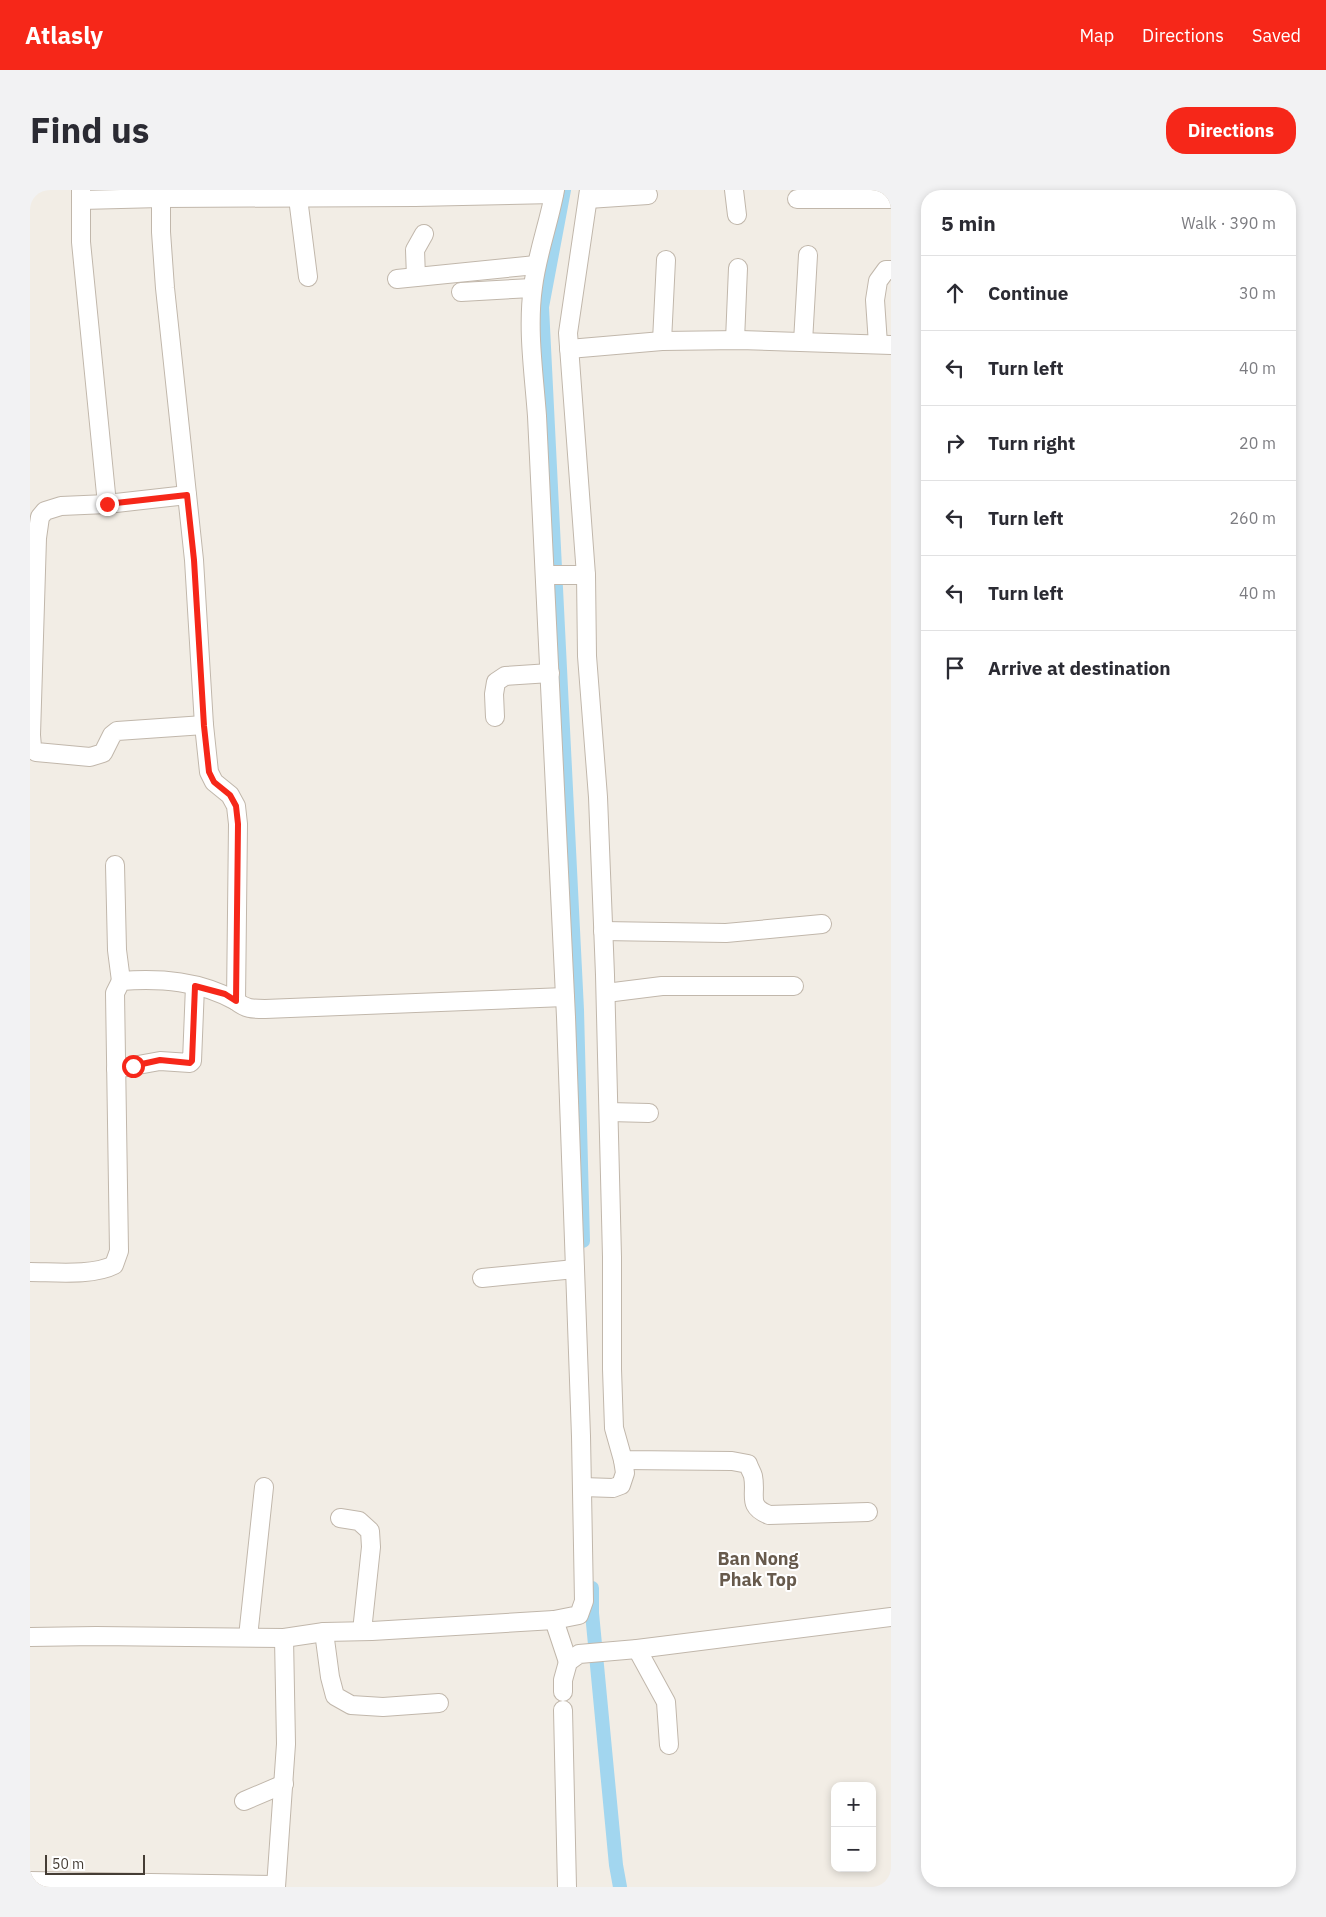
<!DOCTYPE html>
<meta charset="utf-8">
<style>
:root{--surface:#fff;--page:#f2f2f3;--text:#2b2b33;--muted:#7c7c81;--line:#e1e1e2;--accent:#f62719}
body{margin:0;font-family:"IBM Plex Sans",sans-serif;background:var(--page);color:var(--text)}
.controls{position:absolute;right:15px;bottom:15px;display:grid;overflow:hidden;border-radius:10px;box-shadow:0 2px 8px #0003}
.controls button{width:45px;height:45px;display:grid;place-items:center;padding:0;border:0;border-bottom:1px solid var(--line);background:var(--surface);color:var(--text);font:25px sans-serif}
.scale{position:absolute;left:15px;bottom:12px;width:100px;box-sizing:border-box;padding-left:5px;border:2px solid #453d35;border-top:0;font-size:14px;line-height:18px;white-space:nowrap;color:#453d35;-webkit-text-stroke:4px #fff;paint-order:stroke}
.stop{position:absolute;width:15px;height:15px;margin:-11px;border:4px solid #f62719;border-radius:50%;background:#fff}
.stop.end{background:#f62719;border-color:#fff;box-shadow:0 1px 5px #0008}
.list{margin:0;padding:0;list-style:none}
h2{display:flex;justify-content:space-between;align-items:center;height:65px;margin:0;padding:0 20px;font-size:21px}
h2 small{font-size:16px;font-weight:400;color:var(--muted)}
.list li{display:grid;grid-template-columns:32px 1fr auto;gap:15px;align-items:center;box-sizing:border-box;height:75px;padding:0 20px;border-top:1px solid var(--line)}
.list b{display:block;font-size:19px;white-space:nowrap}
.list em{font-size:16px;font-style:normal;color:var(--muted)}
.icon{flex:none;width:28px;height:28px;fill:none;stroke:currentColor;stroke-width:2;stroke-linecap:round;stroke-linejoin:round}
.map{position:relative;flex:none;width:861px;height:1697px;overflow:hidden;border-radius:20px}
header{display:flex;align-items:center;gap:30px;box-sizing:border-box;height:70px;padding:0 25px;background:var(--accent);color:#fff}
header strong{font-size:24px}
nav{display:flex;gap:28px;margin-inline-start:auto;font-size:18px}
.intro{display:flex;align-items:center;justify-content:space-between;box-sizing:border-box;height:120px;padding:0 30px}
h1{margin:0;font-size:35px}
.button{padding:12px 22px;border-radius:20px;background:var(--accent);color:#fff;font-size:18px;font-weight:700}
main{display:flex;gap:30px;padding:0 30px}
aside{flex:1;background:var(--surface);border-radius:20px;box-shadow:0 2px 8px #0003}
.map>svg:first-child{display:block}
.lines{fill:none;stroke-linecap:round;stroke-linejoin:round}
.canal{stroke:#a2d6ef;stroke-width:14}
.minor-casing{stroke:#c1b7ab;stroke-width:20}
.minor{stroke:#fff;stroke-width:18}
.route{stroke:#f62719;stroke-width:6}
.labels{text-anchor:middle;stroke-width:4;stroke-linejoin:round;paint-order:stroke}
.quarter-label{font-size:18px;font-weight:bold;fill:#675a4c;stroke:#fff}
</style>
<header>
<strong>Atlasly</strong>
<nav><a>Map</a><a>Directions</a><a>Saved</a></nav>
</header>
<div class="intro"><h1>Find us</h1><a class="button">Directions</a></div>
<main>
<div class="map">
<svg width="861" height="1697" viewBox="0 0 861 1697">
<rect width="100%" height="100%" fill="#f2ede5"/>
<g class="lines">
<g class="canal">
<path d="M534 0 512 117 547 820 553 1051"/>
<path d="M562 1398V1423L586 1675 590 1697"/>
</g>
<g class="minor-casing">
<g id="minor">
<path d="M51 0V52L77 314"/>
<path d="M559 0 538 143 556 385 557 466 568 607 575 785 582 1067V1179L584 1238 593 1270 702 1271 718 1274C719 1278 722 1282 723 1286 727 1305 716 1316 739 1325L838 1322"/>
<path d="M704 0 707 25"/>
<path d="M131 8V42L135 98 164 370 174 535 179 582 184 592 200 605 206 616 208 634 206 811C216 819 222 819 235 819L535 807"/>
<path d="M268 8 278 87"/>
<path d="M558 9 618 5"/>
<path d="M767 9H861"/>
<path d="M51 10 131 8 385 7 524 4"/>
<path d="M386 87 385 60 394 44"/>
<path d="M367 89 506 75"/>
<path d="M431 102 502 98"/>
<path d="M705 150 708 78"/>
<path d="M632 151 636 70"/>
<path d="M773 152 778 65"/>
<path d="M848 154 845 110 848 91 856 80H861"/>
<path d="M539 159 632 151 710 150 861 155"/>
<path d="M157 305 77 314 31 316 15 321 10 327 7 348 1 545 2 557 6 562 60 567 73 563 82 545 87 541 174 535"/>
<path d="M515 385H556"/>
<path d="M465 527 464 504 466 492 475 486 520 483"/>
<path d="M85 675 87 760 91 791"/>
<path d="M573 741 696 743 792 734"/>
<path d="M576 803 632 796H764"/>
<path d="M86 879 130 871 160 873 162 871 165 796"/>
<path d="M579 922 619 923"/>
<path d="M0 1082C24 1082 63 1086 84 1075L89 1061 85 803 91 791C131 788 170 791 206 811"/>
<path d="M452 1088 545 1079"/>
<path d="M552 1297 583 1298 591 1295 595 1283 593 1270"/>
<path d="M310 1328 329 1331 340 1341 341 1357 332 1441"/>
<path d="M524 1430 538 1472"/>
<path d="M294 1442 300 1487 305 1506 321 1515 353 1517 409 1513"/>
<path d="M0 1447 66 1446 254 1448 294 1442 342 1441 524 1430 549 1425 554 1411 551 1246 536 827 507 226C504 184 497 139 503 97 507 64 519 33 525 0"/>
<path d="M218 1447 234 1297"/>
<path d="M607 1459 636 1512 639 1555"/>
<path d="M533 1502V1490L538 1472 549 1464 607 1459 861 1427"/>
<path d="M533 1520 537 1697"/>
<path d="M214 1611 254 1594"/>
<path d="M0 1691 246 1695"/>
<path d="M246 1697 256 1554 254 1448"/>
</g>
</g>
<use href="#minor" class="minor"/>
</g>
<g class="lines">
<path class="route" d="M77 314 157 305 164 370 174 536 179 582 184 592 200 605 206 616 208 634 206 811 195 804 165 796 162 871 160 873 130 870 103 876"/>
</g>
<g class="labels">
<g class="quarter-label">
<text x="728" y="1375">Ban Nong<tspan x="728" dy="21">Phak Top</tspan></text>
</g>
</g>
</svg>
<div class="controls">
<button>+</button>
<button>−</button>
</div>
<div class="scale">50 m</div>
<div class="stop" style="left:103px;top:876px"></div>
<div class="stop end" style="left:77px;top:314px"></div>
</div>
<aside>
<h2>5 min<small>Walk · 390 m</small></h2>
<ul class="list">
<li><svg class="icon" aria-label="ahead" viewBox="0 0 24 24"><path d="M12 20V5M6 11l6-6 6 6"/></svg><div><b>Continue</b></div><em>30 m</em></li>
<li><svg class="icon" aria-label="left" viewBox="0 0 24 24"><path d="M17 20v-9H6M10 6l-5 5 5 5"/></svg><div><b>Turn left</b></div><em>40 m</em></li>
<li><svg class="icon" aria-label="right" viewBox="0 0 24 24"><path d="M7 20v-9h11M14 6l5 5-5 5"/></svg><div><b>Turn right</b></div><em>20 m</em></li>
<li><svg class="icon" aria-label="left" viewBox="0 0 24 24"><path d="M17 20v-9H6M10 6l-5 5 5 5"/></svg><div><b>Turn left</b></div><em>260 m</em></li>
<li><svg class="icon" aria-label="left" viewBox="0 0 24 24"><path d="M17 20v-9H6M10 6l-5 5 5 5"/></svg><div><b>Turn left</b></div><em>40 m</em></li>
<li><svg class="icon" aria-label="arrive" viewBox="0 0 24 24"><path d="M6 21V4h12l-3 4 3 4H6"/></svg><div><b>Arrive at destination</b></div></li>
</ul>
</aside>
</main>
